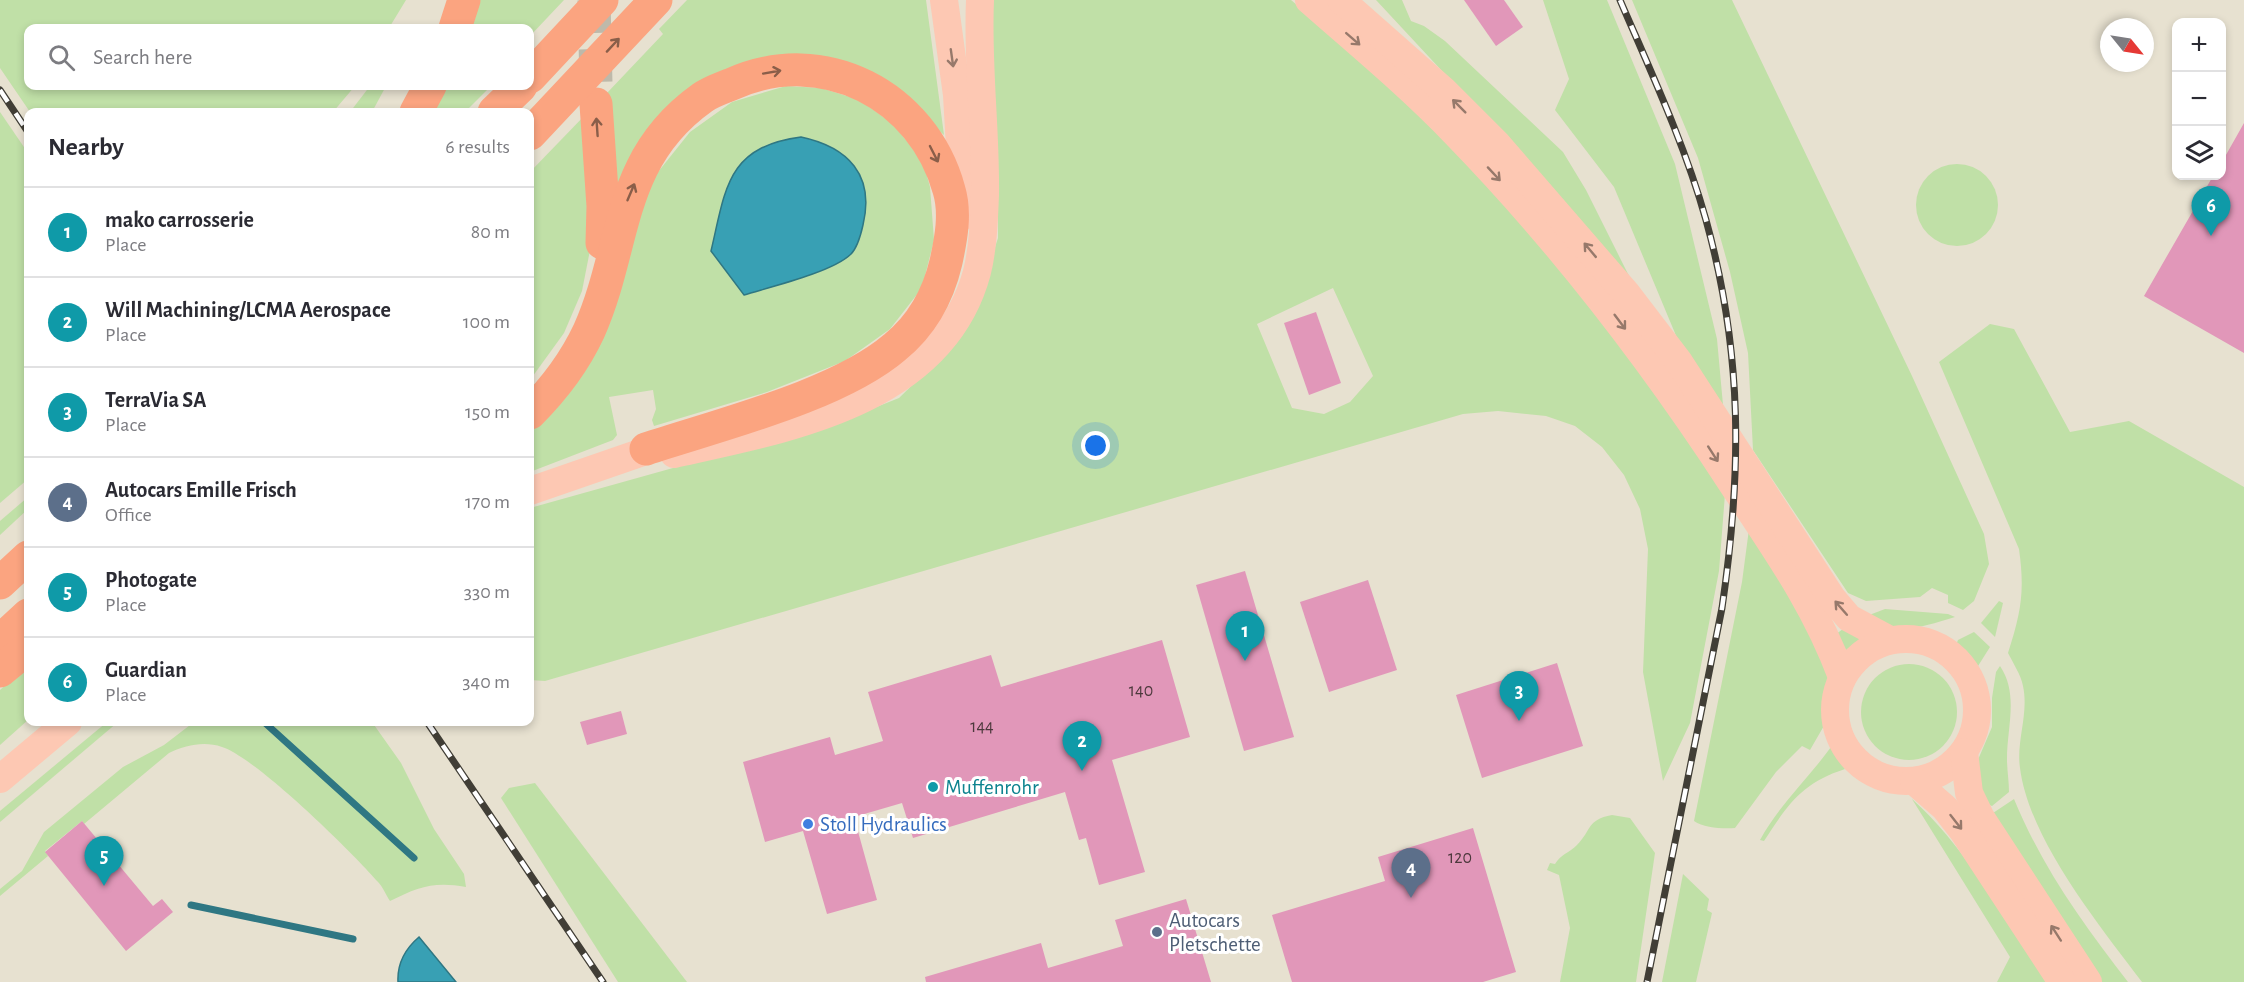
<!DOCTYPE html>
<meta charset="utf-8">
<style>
:root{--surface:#fff;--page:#f2f2f3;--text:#2b2b33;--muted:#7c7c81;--line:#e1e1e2;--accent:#7c3aed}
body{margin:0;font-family:"Alegreya Sans",sans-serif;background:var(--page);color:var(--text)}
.controls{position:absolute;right:18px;top:18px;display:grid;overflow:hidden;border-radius:12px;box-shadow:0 3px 9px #0003}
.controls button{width:54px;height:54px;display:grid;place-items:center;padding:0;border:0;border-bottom:2px solid var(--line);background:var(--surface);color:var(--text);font:30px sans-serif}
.compass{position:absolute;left:2100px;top:18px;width:54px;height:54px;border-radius:50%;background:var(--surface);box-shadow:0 3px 9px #0003;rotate:120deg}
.you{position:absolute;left:1096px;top:446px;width:21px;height:21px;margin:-15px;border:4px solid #fff;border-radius:50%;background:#1a73e8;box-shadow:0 0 0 9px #1a73e833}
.badge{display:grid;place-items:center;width:39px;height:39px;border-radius:50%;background:var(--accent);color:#fff;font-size:20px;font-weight:700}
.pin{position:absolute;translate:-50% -50px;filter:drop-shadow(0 2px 3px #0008)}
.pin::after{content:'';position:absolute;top:32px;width:21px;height:18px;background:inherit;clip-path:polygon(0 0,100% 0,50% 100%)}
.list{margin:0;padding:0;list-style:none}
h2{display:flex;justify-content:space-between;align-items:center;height:78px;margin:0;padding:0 24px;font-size:26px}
h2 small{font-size:20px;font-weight:400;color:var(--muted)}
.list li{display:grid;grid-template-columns:39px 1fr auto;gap:18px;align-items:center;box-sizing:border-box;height:90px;padding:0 24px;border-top:2px solid var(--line)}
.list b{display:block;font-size:22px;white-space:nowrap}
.list p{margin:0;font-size:20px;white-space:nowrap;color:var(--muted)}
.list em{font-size:20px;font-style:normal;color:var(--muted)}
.icon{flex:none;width:33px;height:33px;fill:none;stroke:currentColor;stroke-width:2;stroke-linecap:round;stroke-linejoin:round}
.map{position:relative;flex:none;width:2244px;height:982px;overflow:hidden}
.search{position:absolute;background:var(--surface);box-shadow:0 3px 9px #0003;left:24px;top:24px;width:510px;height:66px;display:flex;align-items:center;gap:15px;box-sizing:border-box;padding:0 21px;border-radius:12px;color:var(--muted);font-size:22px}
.panel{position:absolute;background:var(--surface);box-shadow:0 3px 9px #0003;left:24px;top:108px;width:510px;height:618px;border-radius:12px}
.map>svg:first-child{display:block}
.green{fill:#c0e0a7;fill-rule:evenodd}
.water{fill:#38a0b4;stroke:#2f7783;stroke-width:1.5}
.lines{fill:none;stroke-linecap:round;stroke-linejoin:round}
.stream{stroke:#2f7783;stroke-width:7}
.building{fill:#e197b9}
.highway-tunnel{stroke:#beb9aa;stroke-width:33;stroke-dasharray:33 16;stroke-linecap:butt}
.primary{stroke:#fdc8b3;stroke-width:28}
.highway{stroke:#fba480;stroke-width:33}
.rail-casing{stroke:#413e36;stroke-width:7}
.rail{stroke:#fff;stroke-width:4.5;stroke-dasharray:14;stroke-linecap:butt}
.oneway{stroke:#97796b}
.oneway2{stroke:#8a5e49}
.culture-dot{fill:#0f9aa8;stroke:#fff;stroke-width:2}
.shop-dot{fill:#3f7fe0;stroke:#fff;stroke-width:2}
.service-dot{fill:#5c6f8a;stroke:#fff;stroke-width:2}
.labels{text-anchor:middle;stroke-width:6;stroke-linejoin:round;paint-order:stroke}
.number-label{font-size:18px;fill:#4c383c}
.culture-label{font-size:21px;fill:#0d838f;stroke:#fff;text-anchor:start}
.shop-label{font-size:21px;fill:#366cbe;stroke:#fff;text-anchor:start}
.service-label{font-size:21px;fill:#4e5e75;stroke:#fff;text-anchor:start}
</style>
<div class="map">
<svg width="2244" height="982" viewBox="0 0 2244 982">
<rect width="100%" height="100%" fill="#e7e1d0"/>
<g class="green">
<path d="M0 0H406L389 28H28V86H355L333 112H30L0 68Z"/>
<path d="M479 0H564L530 36 534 40 530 45V28H469Z"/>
<path d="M687 0H926L944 135 914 108 749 64 625 181 615 184 607 93 663 34 659 29Z"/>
<path d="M990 0H1291L1395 87 1598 306 1725 494 1719 571 1690 723 1663 781 1643 672 1648 549 1640 509 1624 475 1602 447 1575 426 1546 416 1498 411 1463 414 545 681 530 680V508L844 420 899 398 942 356 976 305 998 238V174ZM1333 288 1373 376 1350 402 1324 414 1292 408 1257 324Z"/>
<path d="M1376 0H1402L1411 21 1424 26 1445 41 1563 152 1586 190 1632 282 1550 187Z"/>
<path d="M1543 0H1607L1675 164 1717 339 1723 405 1677 338 1614 187 1555 110 1569 79Z"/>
<path d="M1632 0H1732L1912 376 1984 534 1989 564 1974 601 1963 610 1948 603V595L1932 588 1920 597 1866 601 1848 593 1753 450 1748 353 1730 272 1698 158Z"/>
<path d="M370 86H386L372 112H350Z"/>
<path d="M445 86H491L465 112H430Z"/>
<path d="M786 86 821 88 860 100 893 124 923 161 930 187 934 240 922 288 890 329 845 361 767 392 654 426 652 420 656 409 653 390 609 397 617 435 613 440 530 472V428L635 229 654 177 690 132 732 102Z"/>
<path d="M0 112 28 153V479L0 503Z"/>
<path d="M588 112 591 245 582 291 564 333 530 380V172Z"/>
<circle cx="1957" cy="205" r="41"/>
<path d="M1990 324 2014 329 2070 432 2129 421 2244 487V982H2142C2099 925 2029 839 2020 768 2016 741 2029 714 2023 686 2021 675 2013 663 2008 653 2021 612 2025 592 2019 549L1939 362Z"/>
<path d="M28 497V509L0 535V521Z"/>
<path d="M1749 529 1835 635 1848 625 1862 637 1837 668 1826 695 1825 724 1810 750 1802 746 1776 772 1735 828C1723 829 1704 828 1694 821L1742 582Z"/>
<path d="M1999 601 2003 603 1995 637 1981 623Z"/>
<path d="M1885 609 1948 614 1955 617C1919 628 1900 635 1864 617Z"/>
<path d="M1974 632 1990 647 1978 666 1964 649 1956 645 1958 640Z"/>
<circle cx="1909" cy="712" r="48"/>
<path d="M28 665V720L0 745V690Z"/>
<path d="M2000 666C2019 694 2007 727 2007 759 2007 770 2009 781 2009 792L1992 806 1984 803 1977 762 1992 727V698L1996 672Z"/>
<path d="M107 722H118L0 822V811Z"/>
<path d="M194 722H372L401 763 434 829 464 874 466 887C434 881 418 887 390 901 386 895 383 887 378 882 352 852 255 757 222 747 204 741 186 745 169 753L84 824 82 821 45 851 48 856 0 896V889L22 871 44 832 123 767 164 745Z"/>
<path d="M1831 747 1845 769C1802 783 1788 804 1764 841L1760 840C1779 805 1808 779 1831 747Z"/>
<path d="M535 783 687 982H618L501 798 509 788Z"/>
<path d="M1912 799C1967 848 2006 921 2047 982H1997L2010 957Z"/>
<path d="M2014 799C2042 867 2083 924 2128 982H2098L1990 815Z"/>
<path d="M1612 815 1630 818 1655 853 1636 982H1560L1570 928 1559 875 1547 870 1550 863 1555 864C1561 854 1569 853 1577 845 1592 830 1586 820 1612 815Z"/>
<path d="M1683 874 1709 899 1707 910 1712 913 1696 982H1662Z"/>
</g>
<g class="water">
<path d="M801 137C848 147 875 175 863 225 861 234 857 248 851 254 833 272 770 287 744 295L711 251C726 187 727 147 801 137Z"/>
<path d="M419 937 456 982H398C397 963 405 949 419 937Z"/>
</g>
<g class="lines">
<g class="stream">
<path d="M264 722 414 858"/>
<path d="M191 905 353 939"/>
</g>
</g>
<g class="building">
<path d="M1464 0H1504L1523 27 1496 46Z"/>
<path d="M2244 123V353L2144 296 2213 176H2222V162Z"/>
<path d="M1316 312 1341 383 1309 395 1284 323Z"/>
<path d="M1245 571 1294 737 1244 751 1196 585Z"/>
<path d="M1368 580 1397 670 1329 692 1300 602Z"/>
<path d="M1162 640 1190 737 1112 760 1145 872 1099 885 1086 838 1079 840 1065 792 913 838 902 803 854 817 877 900 827 914 803 831 765 842 743 762 830 737 835 755 883 741 868 692 991 655 1001 687Z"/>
<path d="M1557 663 1583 746 1482 778 1456 695Z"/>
<path d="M621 711 627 734 587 745 580 722Z"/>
<path d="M82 821 153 906 162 899 173 912 126 951 45 852Z"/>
<path d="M1473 828 1516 972 1483 982H1292L1272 915 1385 881 1378 857Z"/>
<path d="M1186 899 1211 982H926L925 977 1041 943 1048 968 1123 946 1115 920Z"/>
</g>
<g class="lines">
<path class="highway-tunnel" d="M594 0 596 84"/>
<g class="primary">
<path d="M944 0 957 95 964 216"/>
<path d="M1309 0C1359 44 1410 86 1456 134 1561 242 1651 359 1733 485 1775 549 1815 604 1842 677"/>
<path d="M1341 0 1443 90 1497 144 1627 294 1679 362 1832 598 1849 618 1890 640"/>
<path d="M674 454C787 429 942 403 977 272 983 248 984 220 985 195 986 130 977 65 980 0"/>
<path d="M530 491 666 444"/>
<circle cx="1906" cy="710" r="71"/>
<path d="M1964 752 1969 793 1981 818 2088 982"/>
<path d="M0 779 68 722"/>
<path d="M1914 781 1945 808 1963 831 2062 982"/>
</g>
<g class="highway">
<path d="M455 28 464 0"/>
<path d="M530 77 602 0"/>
<path d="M596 104 603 206 602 243"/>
<path d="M416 112 430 86"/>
<path d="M494 112 521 86"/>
<path d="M530 134 656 0"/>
<path d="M530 413C553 390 575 361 589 331 627 246 615 160 702 98 710 92 722 88 732 84 823 43 923 95 949 190 956 213 951 239 946 262 938 296 922 325 895 347 838 396 718 425 646 449"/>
<path d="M0 583 28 557"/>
<path d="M0 641 28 615"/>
<path d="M0 671 28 648"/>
</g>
<g class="rail-casing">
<g id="rail">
<path d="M1620 0C1651 72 1685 145 1706 220 1743 354 1742 472 1722 608L1647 982"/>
<path d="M0 90 28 132"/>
<path d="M427 722 603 982"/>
</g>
</g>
<use href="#rail" class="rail"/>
</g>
<defs><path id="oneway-shaft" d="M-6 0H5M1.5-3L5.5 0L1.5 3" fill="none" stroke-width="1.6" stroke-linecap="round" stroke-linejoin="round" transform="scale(1.5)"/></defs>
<g class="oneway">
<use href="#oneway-shaft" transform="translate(1353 39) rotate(41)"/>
<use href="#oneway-shaft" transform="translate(952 58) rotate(82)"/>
<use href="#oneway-shaft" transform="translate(1459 106) rotate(-135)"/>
<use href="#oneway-shaft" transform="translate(1494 174) rotate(47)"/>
<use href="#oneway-shaft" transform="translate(1590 250) rotate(-130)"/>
<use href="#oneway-shaft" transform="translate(1620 322) rotate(53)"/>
<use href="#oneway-shaft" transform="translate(1713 454) rotate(57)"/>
<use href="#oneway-shaft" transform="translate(1841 608) rotate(-131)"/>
<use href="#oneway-shaft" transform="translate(1956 822) rotate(52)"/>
<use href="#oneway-shaft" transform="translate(2056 933) rotate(-123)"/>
</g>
<g class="oneway2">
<use href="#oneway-shaft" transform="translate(613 45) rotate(-47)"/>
<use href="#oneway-shaft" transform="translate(772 72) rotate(-10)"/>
<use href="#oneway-shaft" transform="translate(597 127) rotate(-94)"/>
<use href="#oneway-shaft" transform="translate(934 154) rotate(63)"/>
<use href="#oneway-shaft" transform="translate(631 192) rotate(-67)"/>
</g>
<circle class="culture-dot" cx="933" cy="787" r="6"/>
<circle class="shop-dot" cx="808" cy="824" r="6"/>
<circle class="service-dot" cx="1157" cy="932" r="6"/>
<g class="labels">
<g class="number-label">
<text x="1141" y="696">140</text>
<text x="982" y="732">144</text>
<text x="1460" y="863">120</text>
</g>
<g class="culture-label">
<text x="945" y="794">Muffenrohr</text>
</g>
<g class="shop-label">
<text x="820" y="831">Stoll Hydraulics</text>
</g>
<g class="service-label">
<text x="1169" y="927">Autocars<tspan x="1169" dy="24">Pletschette</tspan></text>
</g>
</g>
</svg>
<div class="controls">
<button>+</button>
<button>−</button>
<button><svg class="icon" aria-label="layers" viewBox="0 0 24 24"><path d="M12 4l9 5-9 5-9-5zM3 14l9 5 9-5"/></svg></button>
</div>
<svg class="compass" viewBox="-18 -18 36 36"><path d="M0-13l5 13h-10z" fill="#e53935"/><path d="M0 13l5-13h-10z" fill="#7c7c81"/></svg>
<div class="you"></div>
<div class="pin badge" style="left:1245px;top:661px;background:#0f9aa8">1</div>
<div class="pin badge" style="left:1082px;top:771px;background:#0f9aa8">2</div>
<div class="pin badge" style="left:1519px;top:721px;background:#0f9aa8">3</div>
<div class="pin badge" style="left:1411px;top:898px;background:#5c6f8a">4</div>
<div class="pin badge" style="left:104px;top:886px;background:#0f9aa8">5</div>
<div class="pin badge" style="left:2211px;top:236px;background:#0f9aa8">6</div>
<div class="search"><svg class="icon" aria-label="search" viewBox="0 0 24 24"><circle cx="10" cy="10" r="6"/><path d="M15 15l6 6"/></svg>Search here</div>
<section class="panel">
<h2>Nearby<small>6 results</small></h2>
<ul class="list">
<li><span class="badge" style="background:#0f9aa8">1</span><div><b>mako carrosserie</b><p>Place</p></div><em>80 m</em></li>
<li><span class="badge" style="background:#0f9aa8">2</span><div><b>Will Machining/LCMA Aerospace</b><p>Place</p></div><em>100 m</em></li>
<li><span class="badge" style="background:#0f9aa8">3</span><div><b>TerraVia SA</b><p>Place</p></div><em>150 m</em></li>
<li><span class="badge" style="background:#5c6f8a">4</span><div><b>Autocars Emille Frisch</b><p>Office</p></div><em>170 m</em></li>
<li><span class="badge" style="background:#0f9aa8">5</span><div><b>Photogate</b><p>Place</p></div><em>330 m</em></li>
<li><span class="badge" style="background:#0f9aa8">6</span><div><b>Guardian</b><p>Place</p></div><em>340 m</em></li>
</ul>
</section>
</div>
